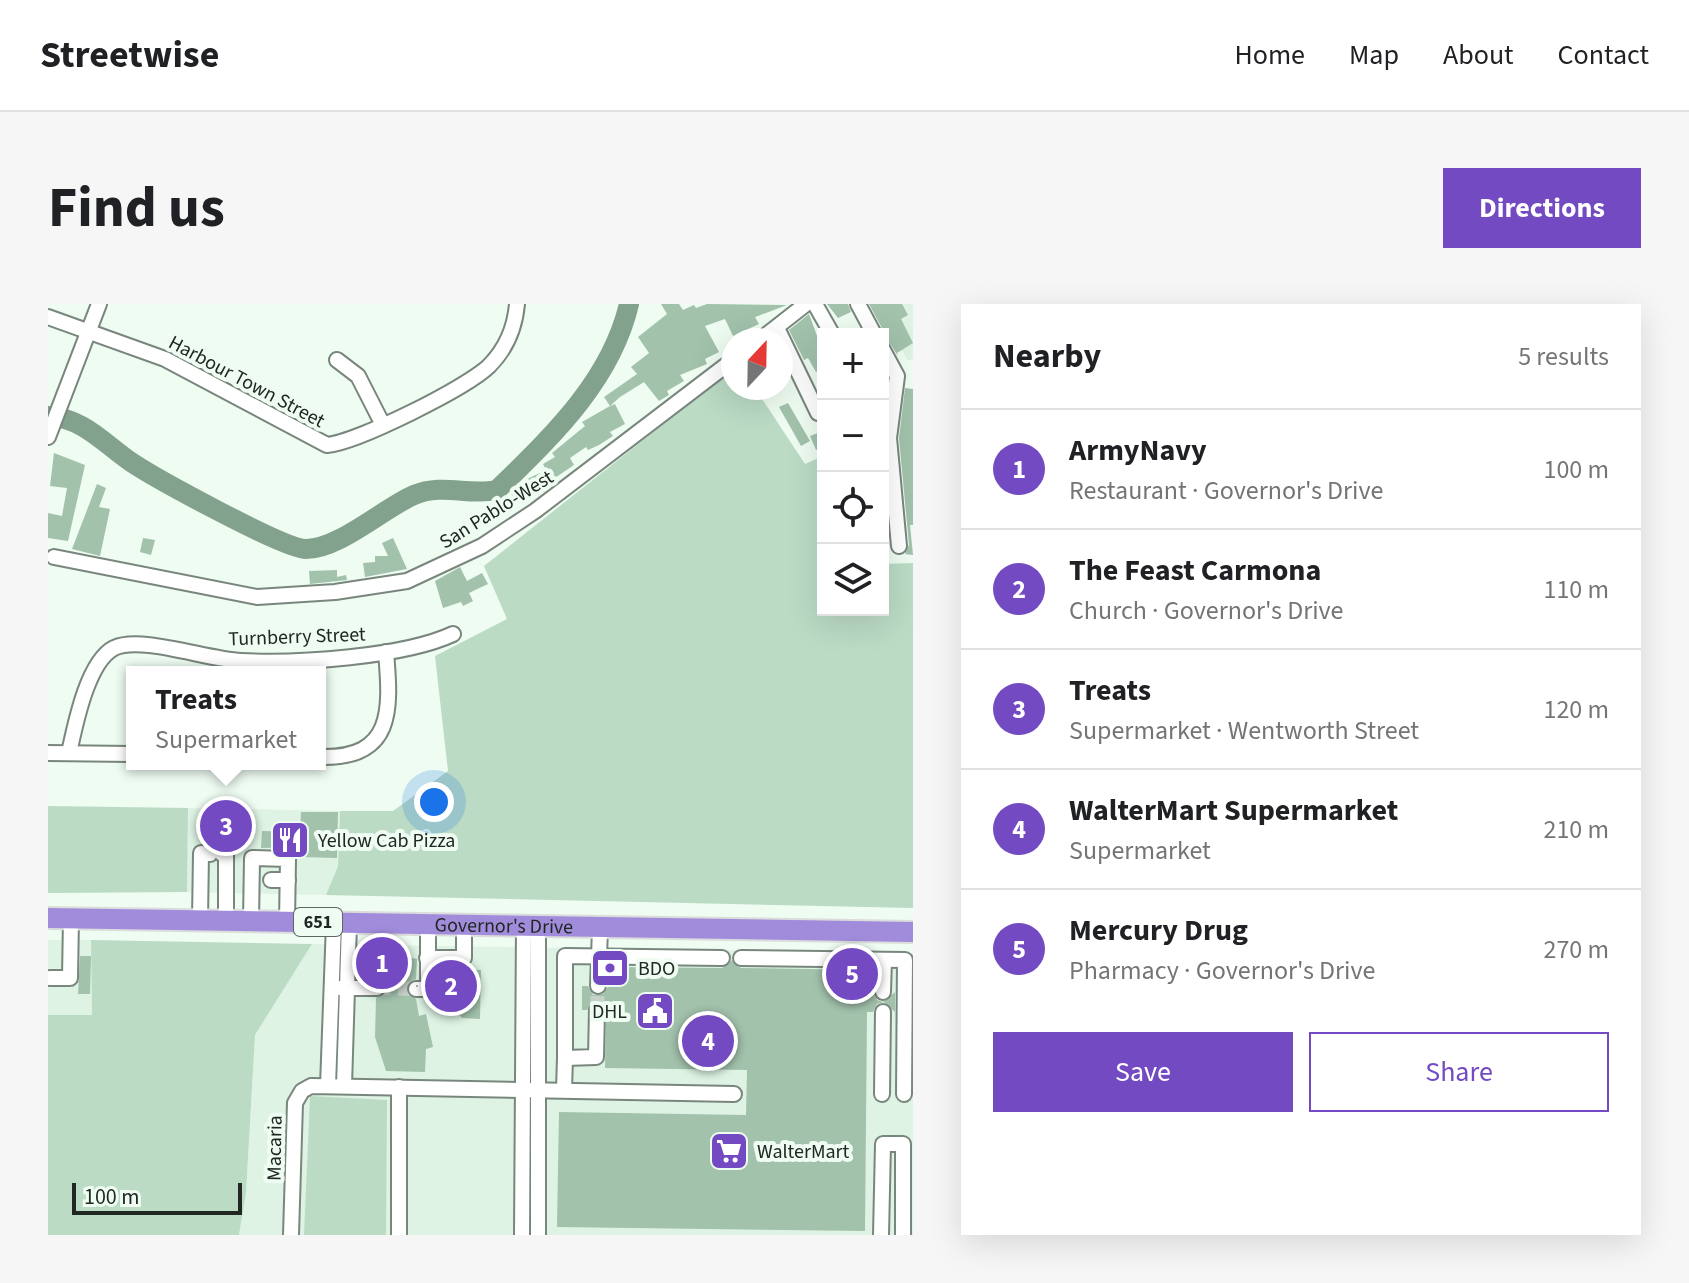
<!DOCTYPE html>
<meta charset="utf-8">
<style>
:root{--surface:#fff;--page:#f6f6f6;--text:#202124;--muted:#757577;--line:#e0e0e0;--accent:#734ac2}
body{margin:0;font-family:"Source Sans 3",sans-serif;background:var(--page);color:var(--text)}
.controls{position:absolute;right:24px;top:24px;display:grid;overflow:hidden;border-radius:0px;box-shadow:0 8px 32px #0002}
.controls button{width:72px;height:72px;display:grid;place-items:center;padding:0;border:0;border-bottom:2px solid var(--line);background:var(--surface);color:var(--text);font:40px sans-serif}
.compass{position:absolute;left:673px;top:24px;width:72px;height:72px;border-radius:50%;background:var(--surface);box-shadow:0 8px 32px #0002;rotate:22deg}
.scale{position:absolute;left:24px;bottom:20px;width:170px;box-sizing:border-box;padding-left:8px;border:4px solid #212723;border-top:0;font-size:22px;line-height:28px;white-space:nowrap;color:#212723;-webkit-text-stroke:6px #eefcf2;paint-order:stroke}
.you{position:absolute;left:386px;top:498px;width:28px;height:28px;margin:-20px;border:6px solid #fff;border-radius:50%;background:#1a73e8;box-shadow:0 0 0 12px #1a73e833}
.badge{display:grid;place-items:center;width:52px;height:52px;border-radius:50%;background:var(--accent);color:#fff;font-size:26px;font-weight:700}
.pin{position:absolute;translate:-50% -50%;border:4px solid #fff;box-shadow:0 2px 8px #0006}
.popup{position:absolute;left:78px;top:362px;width:200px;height:104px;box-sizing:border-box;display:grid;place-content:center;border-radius:0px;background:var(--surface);filter:drop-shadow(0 2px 6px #0005);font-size:26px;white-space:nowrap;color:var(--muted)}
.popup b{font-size:30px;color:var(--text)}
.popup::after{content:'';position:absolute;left:50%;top:100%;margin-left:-16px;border:16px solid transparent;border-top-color:var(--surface)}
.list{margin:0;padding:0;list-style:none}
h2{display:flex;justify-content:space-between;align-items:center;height:104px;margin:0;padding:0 32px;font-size:34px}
h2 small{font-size:26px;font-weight:400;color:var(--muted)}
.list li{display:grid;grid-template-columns:52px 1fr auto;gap:24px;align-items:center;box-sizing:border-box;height:120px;padding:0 32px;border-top:2px solid var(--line)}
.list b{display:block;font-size:30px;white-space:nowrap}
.list p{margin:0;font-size:26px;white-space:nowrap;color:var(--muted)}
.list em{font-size:26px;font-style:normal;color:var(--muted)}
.actions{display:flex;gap:16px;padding:24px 32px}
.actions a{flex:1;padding:18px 0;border:2px solid var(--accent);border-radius:0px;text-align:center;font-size:28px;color:var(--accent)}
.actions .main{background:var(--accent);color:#fff}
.icon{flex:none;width:44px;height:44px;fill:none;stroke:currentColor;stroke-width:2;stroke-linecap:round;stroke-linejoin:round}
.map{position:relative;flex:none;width:865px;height:931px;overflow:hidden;border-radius:0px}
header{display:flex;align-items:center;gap:48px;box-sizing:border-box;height:112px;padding:0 40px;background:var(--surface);border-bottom:2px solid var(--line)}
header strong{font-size:38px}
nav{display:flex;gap:44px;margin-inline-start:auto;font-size:28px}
.intro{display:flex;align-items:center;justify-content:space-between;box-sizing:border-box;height:192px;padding:0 48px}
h1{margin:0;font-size:56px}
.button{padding:20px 36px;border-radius:0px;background:var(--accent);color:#fff;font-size:28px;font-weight:700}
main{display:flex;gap:48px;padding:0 48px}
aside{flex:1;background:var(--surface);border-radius:0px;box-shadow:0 8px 32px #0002}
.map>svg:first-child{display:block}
.built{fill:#def3e4}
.green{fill:#bbdbc5}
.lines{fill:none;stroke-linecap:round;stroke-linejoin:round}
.river{stroke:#83a28d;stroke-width:20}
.building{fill:#a2c2ac}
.minor-tunnel{stroke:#c5d1c9;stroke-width:14;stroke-dasharray:14 7;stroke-linecap:butt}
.minor-casing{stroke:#79867d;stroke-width:18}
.highway-casing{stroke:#dbdcdc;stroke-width:24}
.minor{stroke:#fff;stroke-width:14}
.highway{stroke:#a18cdc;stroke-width:20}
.path-bridge{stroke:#abb6ae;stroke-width:2;stroke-dasharray:2 6;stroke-linecap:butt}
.labels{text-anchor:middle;stroke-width:8;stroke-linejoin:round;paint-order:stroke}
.shield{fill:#eefcf2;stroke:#5e6761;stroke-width:2}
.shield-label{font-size:18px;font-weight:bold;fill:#212723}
.street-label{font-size:20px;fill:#212723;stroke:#eefcf2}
.poi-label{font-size:20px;fill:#212723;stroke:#eefcf2;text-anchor:start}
</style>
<header>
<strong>Streetwise</strong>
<nav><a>Home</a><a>Map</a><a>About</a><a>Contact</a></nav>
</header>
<div class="intro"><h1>Find us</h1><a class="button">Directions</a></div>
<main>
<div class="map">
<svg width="865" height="931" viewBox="0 0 865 931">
<rect width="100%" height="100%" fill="#eefcf2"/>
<g class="built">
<path d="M829 0H865V55L860 57Z"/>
<path d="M140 504 292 507 290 562 278 591 139 588Z"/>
<path d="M0 636H43L44 711H0Z"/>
<path d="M264 640 865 649V931H191L198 889 207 731Z"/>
</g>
<g class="green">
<path d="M685 65V84H707L757 160 775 152V306H835V260L865 259V604L278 591 290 562 292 507H345L400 467 387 352 459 315 436 262Z"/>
<path d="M0 502 140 504 139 588 0 589Z"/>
<path d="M43 636 264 640 207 731 198 889 191 931H0V711H44Z"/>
<path d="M262 792 339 796 338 931H256Z"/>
</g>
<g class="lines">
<path class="river" d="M0 112C37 115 54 138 83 158 107 174 236 245 258 245 291 245 336 204 366 191 395 179 420 192 449 186 504 132 563 77 581 0"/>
</g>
<g class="building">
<path d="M613 0H631L635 6 646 1 648 4 659 0 739 1 707 13 711 20 685 32 677 15 657 22 671 48 657 55 659 60 632 71 636 77 619 87 621 91 611 97 596 78 572 93 562 102 567 100 577 120 562 128 565 132 551 141 540 146 538 143 522 154 526 161 498 180 497 187 482 194 479 189 467 196 463 189 475 181 473 178 498 166 495 160 507 153 504 149 537 122 534 118 562 102 556 93 589 70 583 63 601 49 590 33 619 10Z"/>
<path d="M779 0H800L803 8 790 14Z"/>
<path d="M821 0H854L860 11 853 15 865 39 849 49 850 52 843 41 835 36V26Z"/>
<path d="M761 10 775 48V64L768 68 760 54 756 56 741 26Z"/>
<path d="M857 84 865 85V221H862L865 251 857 250 861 241 851 134Z"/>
<path d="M740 99 762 137 753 142 731 103Z"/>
<path d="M775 127V143L768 146 762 132Z"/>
<path d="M6 149 37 161 20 237 0 234V209L14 212 19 184 2 182Z"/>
<path d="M49 180 58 184 51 203 62 205 52 252 24 245Z"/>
<path d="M95 234 107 236 103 251 92 248Z"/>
<path d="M345 234 359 265 317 273 315 259 327 258V252H340L334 239Z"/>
<path d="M412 263 419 277 434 269 440 280 421 289 425 297 415 302 413 298 395 304 387 277Z"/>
<path d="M289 266V273L298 271 299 276 262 280 261 267Z"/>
<path d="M253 508H290L289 554 252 553V543L213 544 214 527 252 528Z"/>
<path d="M150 511H181V525H175L174 540H162L163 525H150Z"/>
<path d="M330 647 369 655 368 675 360 679 358 686 368 695 371 712 378 710 385 743 378 745 377 768 338 767 327 733 328 694 339 685 337 678 329 674Z"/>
<path d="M32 652H43L42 690H30Z"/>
<path d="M684 656 693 664 820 666 819 688H825L829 696 835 698 847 688V708L836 698 829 700 825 708H819L817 927 509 923 511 808 698 811 699 766 557 764 558 702 548 696 539 706H534V682H540L545 691 555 690 560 683 561 663 674 664Z"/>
<path d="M392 665 433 666 432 715 414 714 391 688Z"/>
</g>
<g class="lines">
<g class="minor-tunnel">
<path d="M329 684 368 685"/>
<path d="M549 706 550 682"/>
</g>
<g class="minor-casing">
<g id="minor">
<path d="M767 0 784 30"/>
<path d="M810 0 826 30"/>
<path d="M0 13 117 55 279 141C310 138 418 84 441 62 458 45 467 23 469 0"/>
<path d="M729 24 770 109"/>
<path d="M712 36 758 0"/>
<path d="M835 46 849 72 841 134 851 242"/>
<path d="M289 56 310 72 335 121"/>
<path d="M0 133 51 0"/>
<path d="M6 253 209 293 287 288 359 277 434 242 487 207 685 56"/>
<path d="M0 449 84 450"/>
<path d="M21 449C27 422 39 358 66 344 93 331 160 356 193 357 249 360 356 353 405 330"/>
<path d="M272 453C346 455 343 406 338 348"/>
<path d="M174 550H178V617"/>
<path d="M223 576H240"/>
<path d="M152 616 153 549 162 550"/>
<path d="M203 617 204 554 240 555 239 618"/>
<path d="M379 654H416V621"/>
<path d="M693 654 857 656 856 790"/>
<path d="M2 674H22L23 614"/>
<path d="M550 682 552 624"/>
<path d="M292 684H329"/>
<path d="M368 685H380V620"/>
<path d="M835 688 836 656"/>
<path d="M549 706 548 753 517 754V652L674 654"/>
<path d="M280 782 286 619"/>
<path d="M296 782 301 619"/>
<path d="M351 783V931"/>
<path d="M516 786 517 754"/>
<path d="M834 790 835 708"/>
<path d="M243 931 247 799 254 787 263 782 686 790"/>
<path d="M474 931 476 622"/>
<path d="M490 931V622"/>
<path d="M833 931 835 840H855V931"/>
</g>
</g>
<g class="highway-casing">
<g id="highway">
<path id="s1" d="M0 614 865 628"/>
</g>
</g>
<use href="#minor" class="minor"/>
<use href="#highway" class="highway"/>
<path class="path-bridge" d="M368 682 391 683"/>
</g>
<defs>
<g id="restaurant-square" transform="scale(2)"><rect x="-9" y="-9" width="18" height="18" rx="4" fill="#734ac2" stroke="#eefcf2"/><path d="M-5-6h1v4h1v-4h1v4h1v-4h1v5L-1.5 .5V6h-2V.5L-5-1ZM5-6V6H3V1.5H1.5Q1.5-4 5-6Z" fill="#fff"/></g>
<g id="bank-square" transform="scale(2)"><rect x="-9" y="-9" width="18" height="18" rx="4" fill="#734ac2" stroke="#eefcf2"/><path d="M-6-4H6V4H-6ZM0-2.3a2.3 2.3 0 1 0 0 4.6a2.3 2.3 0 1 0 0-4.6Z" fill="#fff"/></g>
<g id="civic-square" transform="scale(2)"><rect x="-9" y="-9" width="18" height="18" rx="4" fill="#734ac2" stroke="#eefcf2"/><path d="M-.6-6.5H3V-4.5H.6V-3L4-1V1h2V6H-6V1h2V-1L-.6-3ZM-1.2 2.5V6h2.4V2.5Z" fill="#fff"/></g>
<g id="supermarket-square" transform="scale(2)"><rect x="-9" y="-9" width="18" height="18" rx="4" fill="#734ac2" stroke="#eefcf2"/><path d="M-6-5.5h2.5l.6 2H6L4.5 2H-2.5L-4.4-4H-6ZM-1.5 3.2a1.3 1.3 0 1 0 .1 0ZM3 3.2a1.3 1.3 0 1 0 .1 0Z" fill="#fff"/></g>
</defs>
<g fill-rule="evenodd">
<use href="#restaurant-square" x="242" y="536"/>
<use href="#bank-square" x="562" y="664"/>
<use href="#civic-square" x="607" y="707"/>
<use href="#supermarket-square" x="681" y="847"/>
</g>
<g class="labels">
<rect class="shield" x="246" y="604" width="48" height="28" rx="6"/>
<g class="shield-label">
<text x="270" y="624">651</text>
</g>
<g class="street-label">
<text transform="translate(199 77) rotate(28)" y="7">Harbour Town Street</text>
<text transform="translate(448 205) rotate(-32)" y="7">San Pablo-West</text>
<text transform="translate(249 332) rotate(-2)" y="7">Turnberry Street</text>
<text dy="7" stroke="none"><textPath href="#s1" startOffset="456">Governor's Drive</textPath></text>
<text transform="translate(226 844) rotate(-89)" y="7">Macaria</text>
</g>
<g class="poi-label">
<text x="270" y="543">Yellow Cab Pizza</text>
<text x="590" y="671">BDO</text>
<text x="579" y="714" text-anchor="end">DHL</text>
<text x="709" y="854">WalterMart</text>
</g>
</g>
</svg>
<div class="controls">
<button>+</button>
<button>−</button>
<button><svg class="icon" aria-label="locate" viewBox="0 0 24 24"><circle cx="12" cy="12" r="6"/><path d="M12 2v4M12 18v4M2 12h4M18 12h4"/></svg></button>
<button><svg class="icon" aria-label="layers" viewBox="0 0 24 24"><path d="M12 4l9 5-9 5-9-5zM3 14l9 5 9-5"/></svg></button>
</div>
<svg class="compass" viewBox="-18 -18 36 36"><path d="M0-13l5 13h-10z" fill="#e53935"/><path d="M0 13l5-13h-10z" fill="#757577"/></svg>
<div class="scale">100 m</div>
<div class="you"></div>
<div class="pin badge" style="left:334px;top:659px">1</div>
<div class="pin badge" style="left:403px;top:682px">2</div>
<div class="pin badge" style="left:178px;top:522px">3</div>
<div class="popup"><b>Treats</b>Supermarket</div>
<div class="pin badge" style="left:660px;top:737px">4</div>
<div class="pin badge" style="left:804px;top:670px">5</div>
</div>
<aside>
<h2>Nearby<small>5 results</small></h2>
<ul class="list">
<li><span class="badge">1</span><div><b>ArmyNavy</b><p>Restaurant · Governor's Drive</p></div><em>100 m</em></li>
<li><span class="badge">2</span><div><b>The Feast Carmona</b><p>Church · Governor's Drive</p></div><em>110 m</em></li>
<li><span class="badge">3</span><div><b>Treats</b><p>Supermarket · Wentworth Street</p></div><em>120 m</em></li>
<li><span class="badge">4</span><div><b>WalterMart Supermarket</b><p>Supermarket</p></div><em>210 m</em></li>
<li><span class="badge">5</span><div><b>Mercury Drug</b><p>Pharmacy · Governor's Drive</p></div><em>270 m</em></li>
</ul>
<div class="actions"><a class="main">Save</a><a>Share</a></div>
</aside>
</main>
